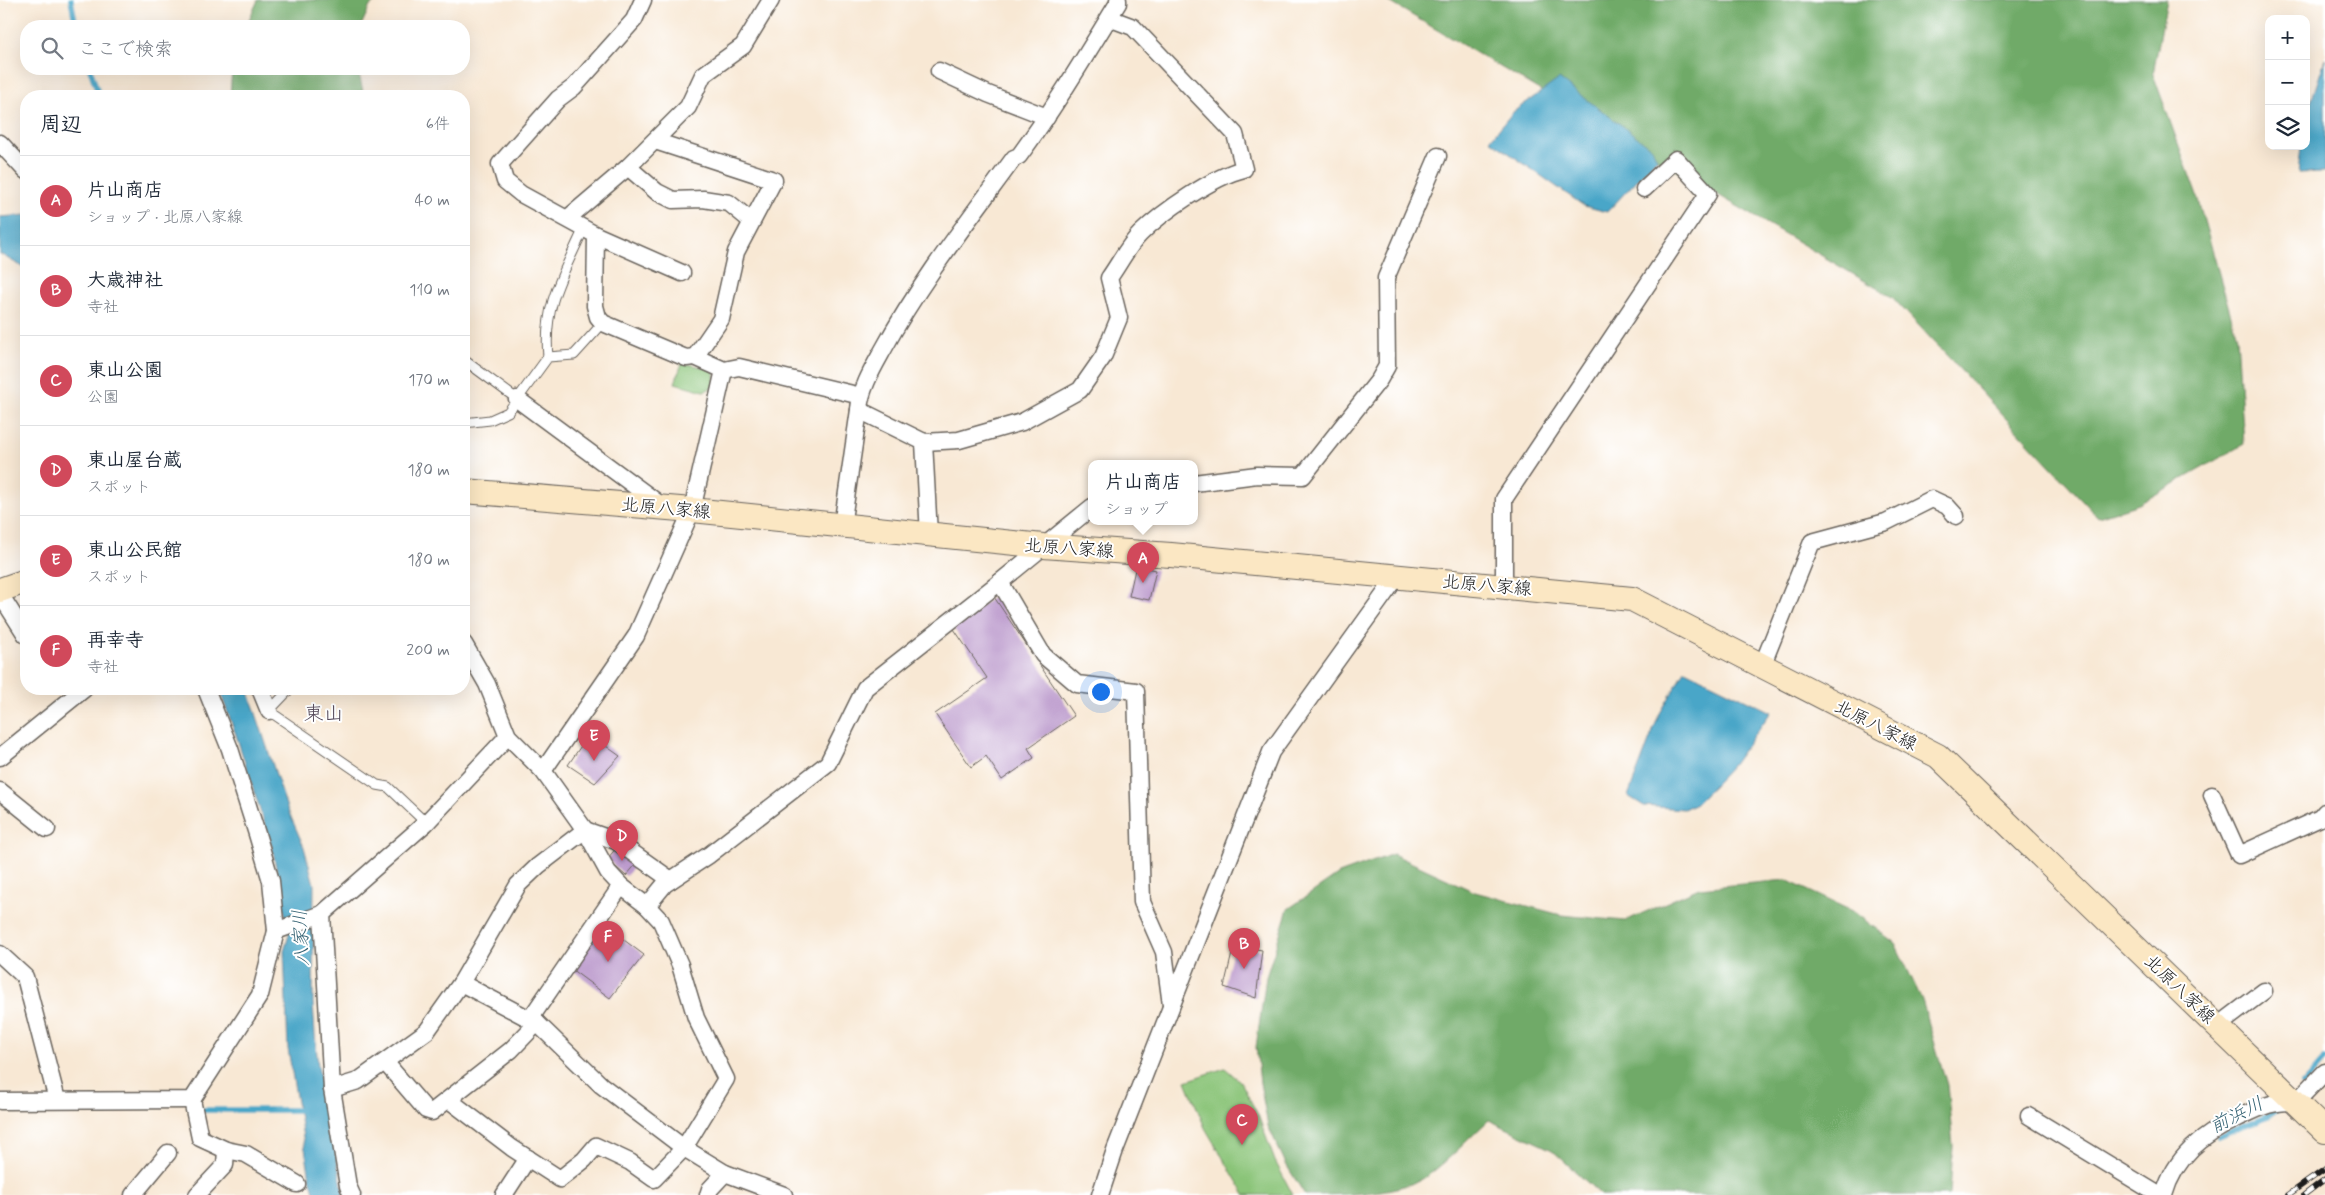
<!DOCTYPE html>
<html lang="ja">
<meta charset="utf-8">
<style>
:root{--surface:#fff;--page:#f6f6f7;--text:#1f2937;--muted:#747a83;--line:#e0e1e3;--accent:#d1495b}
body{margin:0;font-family:Mynerve,"Klee One",sans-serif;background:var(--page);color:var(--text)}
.controls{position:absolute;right:15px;top:15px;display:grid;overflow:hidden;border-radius:10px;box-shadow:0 5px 20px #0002}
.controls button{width:45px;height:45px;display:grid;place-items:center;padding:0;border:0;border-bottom:1px solid var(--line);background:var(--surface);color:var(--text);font:25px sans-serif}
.you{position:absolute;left:1100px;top:691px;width:18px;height:18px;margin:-12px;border:4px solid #fff;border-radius:50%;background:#1a73e8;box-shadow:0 0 0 8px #1a73e833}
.badge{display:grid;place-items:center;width:32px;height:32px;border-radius:50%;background:var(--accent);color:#fff;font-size:16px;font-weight:700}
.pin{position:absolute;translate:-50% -41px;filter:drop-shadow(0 1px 2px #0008)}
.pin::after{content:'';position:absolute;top:26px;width:18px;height:15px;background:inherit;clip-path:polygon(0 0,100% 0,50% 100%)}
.popup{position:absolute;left:1088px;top:460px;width:110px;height:65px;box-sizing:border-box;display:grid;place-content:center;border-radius:10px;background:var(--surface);filter:drop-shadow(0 1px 4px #0005);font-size:16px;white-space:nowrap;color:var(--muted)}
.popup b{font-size:19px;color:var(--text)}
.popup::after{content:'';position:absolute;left:50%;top:100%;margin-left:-10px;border:10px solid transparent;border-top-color:var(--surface)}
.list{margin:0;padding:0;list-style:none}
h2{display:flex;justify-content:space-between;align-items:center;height:65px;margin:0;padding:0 20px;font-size:21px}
h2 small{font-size:16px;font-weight:400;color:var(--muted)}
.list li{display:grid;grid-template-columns:32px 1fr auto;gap:15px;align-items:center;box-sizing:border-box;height:90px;padding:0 20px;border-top:1px solid var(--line)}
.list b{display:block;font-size:19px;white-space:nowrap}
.list p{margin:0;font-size:16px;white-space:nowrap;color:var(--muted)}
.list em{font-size:16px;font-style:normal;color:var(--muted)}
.icon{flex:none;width:28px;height:28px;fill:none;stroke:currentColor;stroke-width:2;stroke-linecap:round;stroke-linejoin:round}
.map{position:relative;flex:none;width:2325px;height:1195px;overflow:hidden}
.search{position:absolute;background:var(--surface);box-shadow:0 5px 20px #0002;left:20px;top:20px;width:450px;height:55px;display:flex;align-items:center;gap:12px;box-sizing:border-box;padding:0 18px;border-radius:20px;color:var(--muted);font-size:19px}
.panel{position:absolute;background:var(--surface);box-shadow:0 5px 20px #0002;left:20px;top:90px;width:450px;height:605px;border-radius:20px}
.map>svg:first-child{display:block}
.green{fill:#8ac478;stroke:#53704a}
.forest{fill:#6faa68;stroke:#466342}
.water{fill:#4aa6c8;stroke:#336172}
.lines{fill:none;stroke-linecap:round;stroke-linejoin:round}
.stream{stroke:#4aa6c8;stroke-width:5.5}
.building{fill:#bb9acc}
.lane-casing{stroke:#69635c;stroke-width:11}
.street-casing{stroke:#69635c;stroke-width:19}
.secondary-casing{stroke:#69635c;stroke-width:26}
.lane{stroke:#fff;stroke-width:9}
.street{stroke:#fff;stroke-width:16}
.secondary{stroke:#fbe7c3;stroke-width:24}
.rail-casing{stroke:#1c1c1c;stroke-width:5.5}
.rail{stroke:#fff;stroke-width:4;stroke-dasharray:11;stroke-linecap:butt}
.labels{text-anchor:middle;stroke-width:4;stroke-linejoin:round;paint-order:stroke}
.street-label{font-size:18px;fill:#1c1c1c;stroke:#fff}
.water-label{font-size:19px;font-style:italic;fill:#336172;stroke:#fff}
.quarter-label{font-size:20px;fill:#54485a;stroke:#fff}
</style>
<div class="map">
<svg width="2325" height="1195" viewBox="0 0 2325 1195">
<rect width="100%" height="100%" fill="#fff"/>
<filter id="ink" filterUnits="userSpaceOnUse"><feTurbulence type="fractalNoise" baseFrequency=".02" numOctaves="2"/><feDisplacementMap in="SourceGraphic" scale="10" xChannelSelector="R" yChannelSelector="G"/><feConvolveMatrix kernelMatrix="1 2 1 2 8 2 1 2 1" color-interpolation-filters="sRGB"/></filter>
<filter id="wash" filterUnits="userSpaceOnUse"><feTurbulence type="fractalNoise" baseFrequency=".0096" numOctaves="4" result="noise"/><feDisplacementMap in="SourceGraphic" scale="20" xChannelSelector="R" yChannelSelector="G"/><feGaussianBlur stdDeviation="1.12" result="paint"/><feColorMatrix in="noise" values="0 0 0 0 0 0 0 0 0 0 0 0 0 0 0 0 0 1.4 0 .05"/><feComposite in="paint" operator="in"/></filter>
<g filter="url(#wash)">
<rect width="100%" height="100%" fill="#f8e8d4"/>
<g class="green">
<path d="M682 363 714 369 715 387 704 391 675 383Z"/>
<path d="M1225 1068 1241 1082 1258 1115 1275 1161 1293 1195H1245L1205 1128 1186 1081Z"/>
</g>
<g class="forest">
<path d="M258 0H378L370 6 361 26H246Z"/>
<path d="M1386 0H2167L2153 74 2197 196 2237 337 2244 444 2139 504 2098 517 1892 297Z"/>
<path d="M232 69H358L364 96H230Z"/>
<path d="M1393 854 1475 892 1561 915 1625 921 1699 888 1786 880 1854 912 1895 943 1922 1000 1947 1085 1953 1146 1950 1195H1601L1552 1150 1489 1120C1470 1137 1441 1169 1419 1181 1383 1195 1343 1195 1305 1195L1287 1166 1268 1126 1260 1083 1256 1047 1266 977 1288 909 1339 874Z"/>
</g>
<g class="water">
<path d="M2325 59V172L2298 173 2301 146H2306V117Z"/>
<path d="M1559 79 1652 148 1657 159 1607 212 1584 206 1490 140 1513 112Z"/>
<path d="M26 215V269L0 254V217Z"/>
<path d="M1685 670 1771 712 1732 766 1698 802 1684 809 1644 806 1628 796 1659 715Z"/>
<path d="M219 689H248L287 808 304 847 314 884 313 1003 315 1034 318 1066 344 1195H315L310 1178 288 1049 284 951 289 935 272 847 236 735Z"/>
</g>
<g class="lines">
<g class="stream">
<path d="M71 0 76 26"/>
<path d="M90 69 99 96"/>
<path d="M2303 1084 2325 1059"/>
<path d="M204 1110H304"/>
<path d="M2218 1137 2268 1116 2280 1108"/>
</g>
</g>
<g id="blocks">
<g class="building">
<path d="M1136 565 1156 570 1149 600 1129 596Z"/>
<path d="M994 597 1074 716 1028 748 1034 758 1002 780 986 756 971 767 935 714 987 678 952 626Z"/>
<path d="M589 734 620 756 595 783 568 765Z"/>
<path d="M619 845 638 862 626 876 607 859Z"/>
<path d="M604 925 644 955 610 998 571 969Z"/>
<path d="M1234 945 1262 950 1256 998 1224 987Z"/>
</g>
</g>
</g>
<g filter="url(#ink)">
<use href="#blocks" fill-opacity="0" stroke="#69635c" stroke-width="1"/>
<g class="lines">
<g class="lane-casing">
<g id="lane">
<path d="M548 357C543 304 563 275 584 228"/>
<path d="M464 360 517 399"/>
<path d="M464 423 490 420 508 412 548 357 574 355 603 323"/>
<path d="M290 689 269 711 377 785 388 787 426 823"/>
</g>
</g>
<g class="street-casing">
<g id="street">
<path d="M643 0 634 20 574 87 558 99 500 164 505 181 521 194 596 235 682 273"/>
<path d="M1109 18 1133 27 1235 134 1244 169C1214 176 1162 212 1140 234 1128 246 1119 264 1109 278L1119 318 1103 357 1080 390 1022 422 959 440 924 442 859 410C860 390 873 368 883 350 920 282 968 221 1014 158L1019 156C1055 107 1086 55 1118 3V0"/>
<path d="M939 71 988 94 1047 117"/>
<path d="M655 141 774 180 736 252 721 319 695 357"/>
<path d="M0 143 26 171"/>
<path d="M628 167 657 192 673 200 703 199 729 203 751 221"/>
<path d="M568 218 628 167 688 107 703 75 743 46 771 0"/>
<path d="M596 235 595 306 598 317 603 323 686 358 695 357 724 370 739 367 861 396"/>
<path d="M517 399 662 506"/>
<path d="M924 442 929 535"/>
<path d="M1194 483 1257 475 1303 476 1379 380 1387 366 1386 278 1438 156"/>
<path d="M842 526 859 410"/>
<path d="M1000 582 1043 655 1077 684 1136 691 1142 902 1164 952 1171 1005"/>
<path d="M1504 586V499L1708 194 1676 159 1644 189"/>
<path d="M0 594 26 635"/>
<path d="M464 644 487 684 508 736 543 771 585 830 608 872 621 886 647 906 661 921 680 965 696 1018 726 1079 684 1148 725 1173 784 1195"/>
<path d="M1762 666 1812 542 1886 522 1932 499 1947 506 1956 516"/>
<path d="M260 689 269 711"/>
<path d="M0 757 84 689"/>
<path d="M543 771 636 636 692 510 724 370"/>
<path d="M0 791 47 829"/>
<path d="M2212 795 2239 855 2320 818 2325 812"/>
<path d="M647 906 665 884 709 855 828 763 865 688 1000 582 1092 507"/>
<path d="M322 914 332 1089 348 1186 352 1195"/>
<path d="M276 931 322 914 426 823 508 736"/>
<path d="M0 954 25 977 57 1100"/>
<path d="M530 1019 621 886"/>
<path d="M2218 1026 2264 991"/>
<path d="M385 1062 426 1110 432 1112 511 1050 537 1023"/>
<path d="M332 1089 358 1081 427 1031 461 983 518 885 538 866 585 830 616 841 671 880"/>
<path d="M192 1100 200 1138 226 1150 246 1154 297 1184"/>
<path d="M449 1100 512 1148 560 1179 584 1160 596 1146 630 1162 654 1179 684 1148 601 1085 537 1023 461 983"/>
<path d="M0 1101 192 1100 260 995 276 931 271 881 257 834 230 749 206 689"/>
<path d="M2029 1116 2159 1195"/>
<path d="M133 1195 168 1153"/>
<path d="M197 1195 225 1165 226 1150"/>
<path d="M504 1195 528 1158"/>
<path d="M708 1195 710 1189 725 1173"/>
<path d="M1100 1195 1115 1150 1271 752 1396 578"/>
<path d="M2164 1195C2175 1156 2203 1135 2238 1118 2261 1107 2271 1101 2296 1102L2325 1072"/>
</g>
</g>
<g class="secondary-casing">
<g id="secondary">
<path d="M464 491 692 510 1043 546 1171 555 1632 599 1938 756 2325 1131"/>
<path d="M0 590 26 581"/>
</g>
</g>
<use href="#lane" class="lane"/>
<use href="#street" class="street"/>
<use href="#secondary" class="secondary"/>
<g class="rail-casing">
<g id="rail">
<path d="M2288 1195 2325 1169"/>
<path d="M2304 1195 2325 1179"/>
</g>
</g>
<use href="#rail" class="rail"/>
</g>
</g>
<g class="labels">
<g class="street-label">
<text transform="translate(666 508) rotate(5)" y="6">北原八家線</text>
<text transform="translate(1069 548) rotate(4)" y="6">北原八家線</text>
<text transform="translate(1487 585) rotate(5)" y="6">北原八家線</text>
<text transform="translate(1876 725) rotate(27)" y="6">北原八家線</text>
<text transform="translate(2180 989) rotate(44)" y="6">北原八家線</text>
</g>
<g class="water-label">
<text transform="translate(300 938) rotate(-93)" y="7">八家川</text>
<text transform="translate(2236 1114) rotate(-27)" y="7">前浜川</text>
</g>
<g class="quarter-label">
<text x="324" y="720">東山</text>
</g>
</g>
</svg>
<div class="controls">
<button>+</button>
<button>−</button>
<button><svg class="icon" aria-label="layers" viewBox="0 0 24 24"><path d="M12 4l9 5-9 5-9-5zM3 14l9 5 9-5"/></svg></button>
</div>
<div class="you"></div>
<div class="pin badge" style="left:1143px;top:583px">A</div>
<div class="popup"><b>片山商店</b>ショップ</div>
<div class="pin badge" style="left:1244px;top:969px">B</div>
<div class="pin badge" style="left:1242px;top:1145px">C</div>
<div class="pin badge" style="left:622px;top:861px">D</div>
<div class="pin badge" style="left:594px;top:761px">E</div>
<div class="pin badge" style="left:608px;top:962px">F</div>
<div class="search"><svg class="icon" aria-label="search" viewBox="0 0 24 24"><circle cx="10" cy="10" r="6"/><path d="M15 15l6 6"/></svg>ここで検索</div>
<section class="panel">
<h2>周辺<small>6件</small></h2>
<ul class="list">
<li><span class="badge">A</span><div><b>片山商店</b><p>ショップ · 北原八家線</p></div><em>40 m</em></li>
<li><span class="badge">B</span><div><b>大歳神社</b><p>寺社</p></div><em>110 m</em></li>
<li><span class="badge">C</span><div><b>東山公園</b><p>公園</p></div><em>170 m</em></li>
<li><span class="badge">D</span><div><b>東山屋台蔵</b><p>スポット</p></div><em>180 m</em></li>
<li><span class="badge">E</span><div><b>東山公民館</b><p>スポット</p></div><em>180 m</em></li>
<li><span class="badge">F</span><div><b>再幸寺</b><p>寺社</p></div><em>200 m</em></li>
</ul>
</section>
</div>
